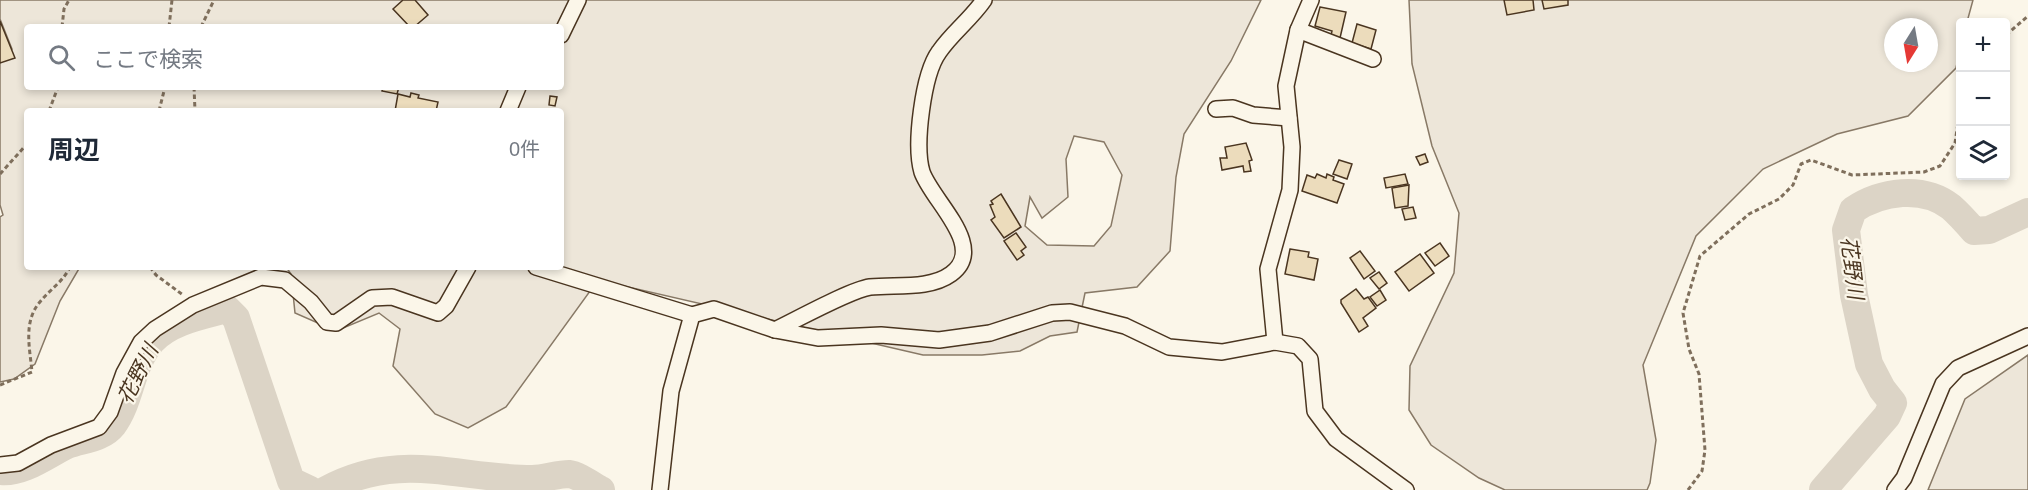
<!DOCTYPE html>
<html lang="ja">
<meta charset="utf-8">
<style>
:root{--surface:#fff;--page:#f6f6f7;--text:#1f2937;--muted:#747a83;--line:#e0e1e3}
body{margin:0;font-family:Arial,"Noto Sans JP",sans-serif;background:var(--page);color:var(--text)}
.controls{position:absolute;right:18px;top:18px;display:grid;overflow:hidden;border-radius:6px;box-shadow:0 3px 9px #0003}
.controls button{width:54px;height:54px;display:grid;place-items:center;padding:0;border:0;border-bottom:2px solid var(--line);background:var(--surface);color:var(--text);font:30px sans-serif}
.compass{position:absolute;left:1884px;top:18px;width:54px;height:54px;border-radius:50%;background:var(--surface);box-shadow:0 3px 9px #0003;rotate:191deg}
.list{margin:0;padding:0;list-style:none}
h2{display:flex;justify-content:space-between;align-items:center;height:78px;margin:0;padding:0 24px;font-size:26px}
h2 small{font-size:20px;font-weight:400;color:var(--muted)}
.icon{flex:none;width:33px;height:33px;fill:none;stroke:currentColor;stroke-width:2;stroke-linecap:round;stroke-linejoin:round}
.map{position:relative;flex:none;width:2028px;height:490px;overflow:hidden}
.search{position:absolute;background:var(--surface);box-shadow:0 3px 9px #0003;left:24px;top:24px;width:540px;height:66px;display:flex;align-items:center;gap:15px;box-sizing:border-box;padding:0 21px;border-radius:6px;color:var(--muted);font-size:22px}
.panel{position:absolute;background:var(--surface);box-shadow:0 3px 9px #0003;left:24px;top:108px;width:540px;height:162px;border-radius:6px}
.map>svg:first-child{display:block}
.green{fill:#ede6d9;stroke:#887966;stroke-width:1.5;fill-rule:evenodd}
.lines{fill:none;stroke-linecap:round;stroke-linejoin:round}
.river{stroke:#dcd4c6;stroke-width:28}
.building{fill:#ecdcbc;stroke:#4a3520;stroke-width:1.5}
.minor-casing{stroke:#4a3520;stroke-width:18}
.path{stroke:#7f6f5c;stroke-width:3;stroke-dasharray:4.5 3;stroke-linecap:butt}
.minor{stroke:#fbf6e9;stroke-width:15}
.labels{text-anchor:middle;stroke-width:4.5;stroke-linejoin:round;paint-order:stroke}
.water-label{font-size:21px;font-style:italic;fill:#4a3520;stroke:#fbf6e9}
</style>
<div class="map">
<svg width="2028" height="490" viewBox="0 0 2028 490">
<rect width="100%" height="100%" fill="#fbf6e9"/>
<g class="green">
<path d="M0 0H1261L1231 61 1184 134 1176 177 1170 251 1137 287 1085 293 1077 332 1050 336 1020 351 982 355H923L598 280 506 407 468 428 435 414 393 366 400 329 379 313 336 331 295 313 291 274 286 267H561V111H27V267H80L60 301 35 364 14 379 0 382V217L3 215 0 205V60L12 49 0 19ZM27 27H561V87H27ZM1074 136 1104 142 1122 175 1111 226 1094 246 1047 245 1025 226 1030 197 1042 218 1068 197 1066 159Z"/>
<path d="M1409 0H1973L1967 22H1960V50L1956 68 1908 116 1837 134 1763 169 1696 236 1643 365 1656 440 1650 483 1647 490H1505L1479 478 1431 445 1409 410 1410 366 1454 273 1459 213 1432 146 1412 64ZM1893 27H1929V63H1893Z"/>
<path d="M2028 355V490H1928L1965 399Z"/>
</g>
<g class="lines">
<g class="river">
<path d="M0 471C23 474 48 454 67 445 82 439 102 439 113 425 131 401 131 364 152 341 171 321 201 316 227 309L236 318 291 481 310 490"/>
<path d="M326 490C400 450 457 479 532 479 544 479 557 474 569 474 578 475 592 485 601 490"/>
<path d="M1823 490 1887 416 1893 403 1882 389 1869 364 1854 295 1846 230 1853 210C1881 191 1923 185 1951 207 1959 214 1967 223 1974 231L1989 230 2028 212"/>
</g>
</g>
<g class="building">
<path d="M403 0H415L428 15 414 27H410L393 9Z"/>
<path d="M1504 0H1533L1534 10 1507 15Z"/>
<path d="M1542 0H1568V5L1544 9Z"/>
<path d="M1320 7 1346 12 1340 38 1331 35 1332 31 1315 26Z"/>
<path d="M0 21 15 58 0 63Z"/>
<path d="M1357 24 1376 30 1371 49 1352 43Z"/>
<path d="M383 87H399L397 94 382 91Z"/>
<path d="M411 93 419 95 418 98 438 102 436 111H395L398 94 410 97Z"/>
<path d="M550 96 557 97 555 106 549 105Z"/>
<path d="M1246 143 1252 160 1249 161 1251 171 1244 172 1243 166 1222 170 1220 158H1227L1225 147Z"/>
<path d="M1425 154 1428 162 1420 165 1416 157Z"/>
<path d="M1339 160 1352 164 1347 179 1333 174Z"/>
<path d="M1317 174 1326 178 1327 174 1334 177 1333 180 1344 184 1337 203 1302 191 1307 175 1315 178Z"/>
<path d="M1405 174 1408 184 1386 188 1384 178Z"/>
<path d="M1409 185 1408 206 1395 208 1392 188Z"/>
<path d="M1001 194 1021 227 1004 238 991 220 995 217 990 205 993 204 991 201Z"/>
<path d="M1413 207 1416 218 1405 220 1402 209Z"/>
<path d="M1016 233 1026 247 1021 251 1024 255 1017 260 1004 241Z"/>
<path d="M1440 243 1449 256 1435 266 1425 253Z"/>
<path d="M1290 249 1309 252 1308 257 1318 259 1314 280 1285 274Z"/>
<path d="M1360 251 1375 271 1364 279 1350 258Z"/>
<path d="M1420 254 1434 273 1409 291 1395 272Z"/>
<path d="M1379 272 1387 283 1379 289 1370 278Z"/>
<path d="M1356 289 1364 299 1368 297 1376 308 1363 318 1368 326 1359 332 1341 303V300Z"/>
<path d="M1380 290 1386 300 1377 306 1370 297Z"/>
</g>
<g class="lines">
<g class="minor-casing">
<g id="minor">
<path d="M1298 30 1373 59"/>
<path d="M561 35 578 0"/>
<path d="M1216 109 1233 108 1253 115 1289 118"/>
<path d="M508 111 518 87"/>
<path d="M536 267 692 315"/>
<path d="M775 330C796 320 850 290 870 287 895 284 929 290 951 274 988 247 932 201 922 172 914 145 923 74 939 52 952 33 971 19 984 0"/>
<path d="M1275 342 1268 269 1290 190 1292 147 1286 86 1298 30 1311 0"/>
<path d="M0 465 18 463 51 445 99 427 110 412 124 373 141 342 155 329 193 305 261 277 285 280 311 302 327 322 336 323 372 298 392 297 438 313 446 306 468 267"/>
<path d="M660 490 671 391 692 315 714 309 775 330 818 338 881 335 939 340 990 333 1052 313 1070 312 1125 326 1169 347 1222 352 1275 342 1298 346 1310 359 1315 411 1336 439 1406 490"/>
<path d="M1895 490 1904 478 1943 384 1958 368 2028 336"/>
</g>
</g>
<g class="path">
<path d="M62 27 64 9 69 0"/>
<path d="M169 27 172 0"/>
<path d="M201 27 214 0"/>
<path d="M2006 35 2028 16"/>
<path d="M194 87 195 111"/>
<path d="M49 111 58 87"/>
<path d="M159 111 165 87"/>
<path d="M0 174 27 144"/>
<path d="M150 267 156 275 183 295"/>
<path d="M0 385 32 372C30 349 23 323 39 303 49 290 63 282 70 267"/>
<path d="M1688 490 1702 471 1705 450 1699 374 1689 349 1683 313 1700 256 1749 214 1779 199 1793 185 1801 164 1811 160 1852 175 1924 172 1940 166 1955 143 1960 110"/>
</g>
<use href="#minor" class="minor"/>
</g>
<g class="labels">
<g class="water-label">
<text transform="translate(1852 268) rotate(83)" y="7">花野川</text>
<text transform="translate(138 374) rotate(-63)" y="7">花野川</text>
</g>
</g>
</svg>
<div class="controls">
<button>+</button>
<button>−</button>
<button><svg class="icon" aria-label="layers" viewBox="0 0 24 24"><path d="M12 4l9 5-9 5-9-5zM3 14l9 5 9-5"/></svg></button>
</div>
<svg class="compass" viewBox="-18 -18 36 36"><path d="M0-13l5 13h-10z" fill="#e53935"/><path d="M0 13l5-13h-10z" fill="#747a83"/></svg>
<div class="search"><svg class="icon" aria-label="search" viewBox="0 0 24 24"><circle cx="10" cy="10" r="6"/><path d="M15 15l6 6"/></svg>ここで検索</div>
<section class="panel">
<h2>周辺<small>0件</small></h2>
<ul class="list">
</ul>
</section>
</div>
